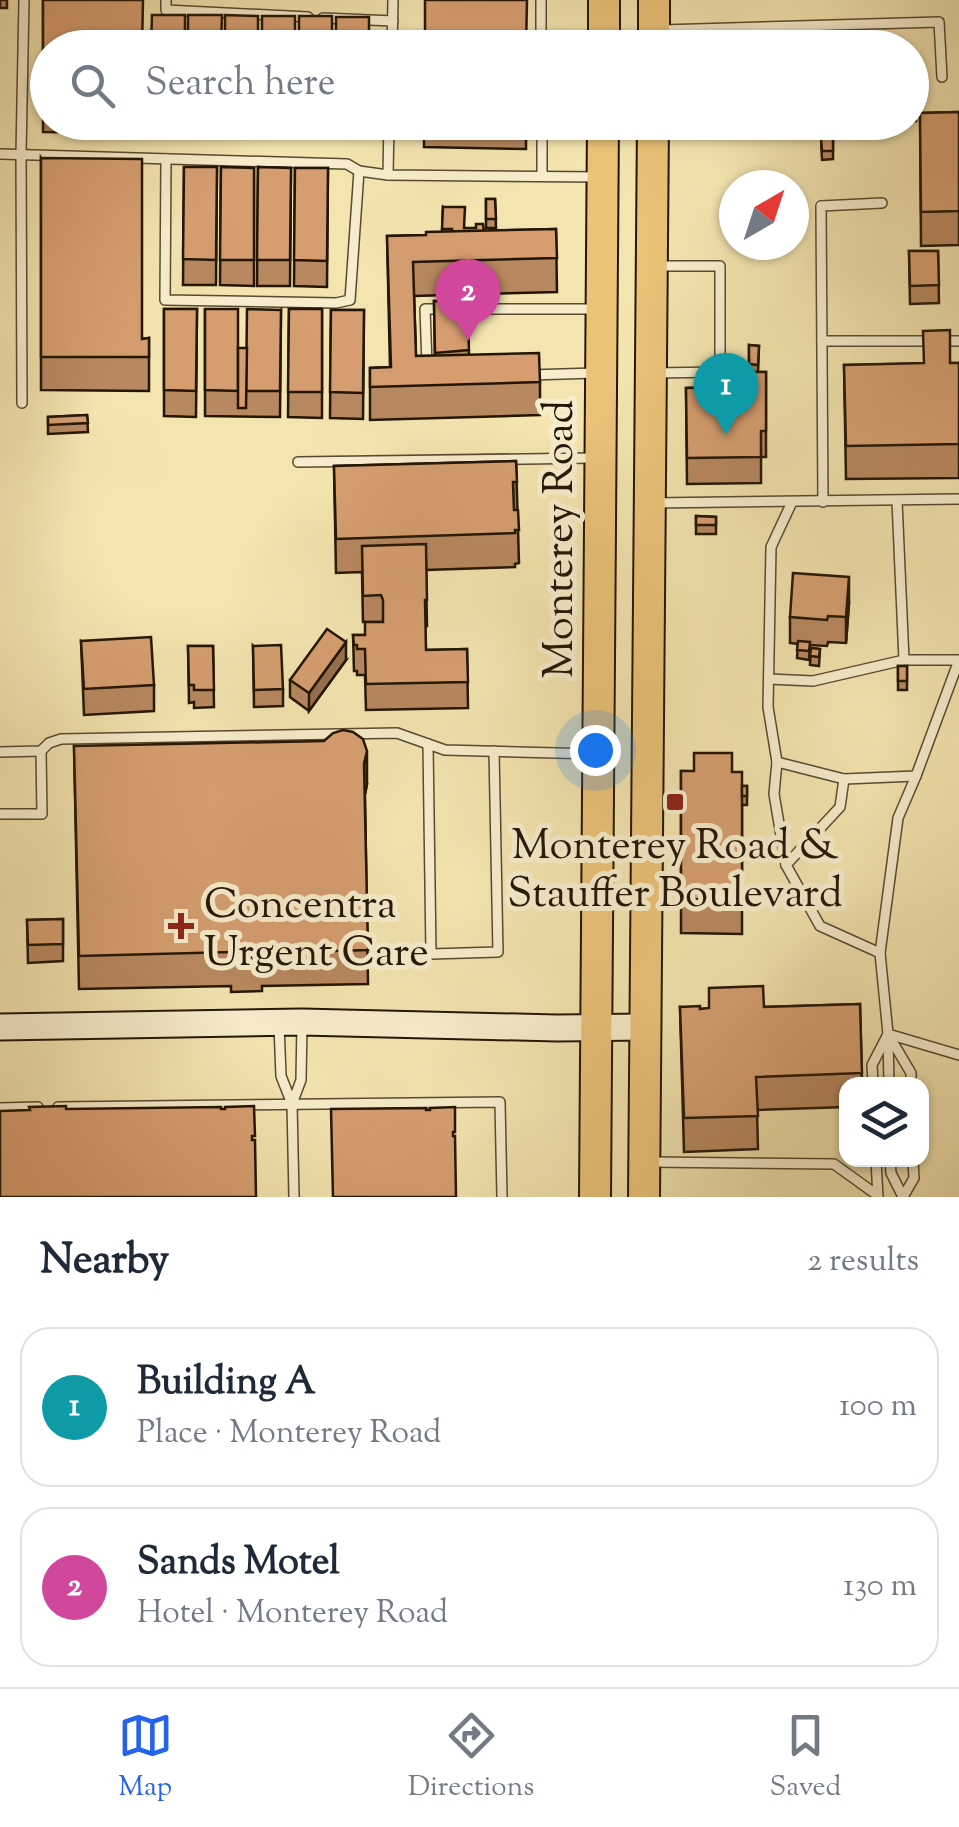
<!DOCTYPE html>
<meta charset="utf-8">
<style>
:root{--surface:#fff;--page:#f2f2f3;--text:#1f2937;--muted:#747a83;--line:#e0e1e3;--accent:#2563eb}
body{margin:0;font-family:"Sorts Mill Goudy",serif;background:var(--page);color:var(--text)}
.controls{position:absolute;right:30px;bottom:30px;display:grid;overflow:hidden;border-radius:20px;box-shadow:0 2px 8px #0004}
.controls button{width:90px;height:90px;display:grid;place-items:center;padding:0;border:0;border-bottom:2px solid var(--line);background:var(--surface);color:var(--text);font:50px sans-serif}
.compass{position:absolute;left:719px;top:170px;width:90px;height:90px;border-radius:50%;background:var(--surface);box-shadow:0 2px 8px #0004;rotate:39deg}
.you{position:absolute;left:595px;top:750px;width:35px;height:35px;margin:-25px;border:8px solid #fff;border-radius:50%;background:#1a73e8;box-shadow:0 0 0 15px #1a73e833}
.badge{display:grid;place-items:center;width:65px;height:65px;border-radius:50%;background:var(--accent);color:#fff;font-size:32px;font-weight:700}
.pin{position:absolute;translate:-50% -82px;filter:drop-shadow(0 2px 5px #0008)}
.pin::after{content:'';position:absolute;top:52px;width:35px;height:30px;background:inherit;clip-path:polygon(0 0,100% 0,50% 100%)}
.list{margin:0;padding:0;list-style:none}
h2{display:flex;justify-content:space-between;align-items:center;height:130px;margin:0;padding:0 40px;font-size:42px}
h2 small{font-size:32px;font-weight:400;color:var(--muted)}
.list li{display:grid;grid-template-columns:65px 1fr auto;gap:30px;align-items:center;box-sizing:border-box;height:160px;margin:0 20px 20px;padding:0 20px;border:2px solid var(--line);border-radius:30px}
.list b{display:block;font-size:38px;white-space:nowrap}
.list p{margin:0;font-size:32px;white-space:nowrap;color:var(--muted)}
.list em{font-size:32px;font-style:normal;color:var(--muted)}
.icon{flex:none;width:55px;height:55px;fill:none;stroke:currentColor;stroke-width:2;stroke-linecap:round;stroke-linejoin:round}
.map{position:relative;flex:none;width:959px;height:1197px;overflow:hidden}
.search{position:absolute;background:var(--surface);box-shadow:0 2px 8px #0004;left:30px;right:30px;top:30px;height:110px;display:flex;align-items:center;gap:25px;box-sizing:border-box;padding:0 35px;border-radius:55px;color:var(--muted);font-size:38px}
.sheet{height:490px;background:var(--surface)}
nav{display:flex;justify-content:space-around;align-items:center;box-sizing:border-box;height:140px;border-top:2px solid var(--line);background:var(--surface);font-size:28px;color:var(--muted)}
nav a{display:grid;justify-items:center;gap:5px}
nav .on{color:var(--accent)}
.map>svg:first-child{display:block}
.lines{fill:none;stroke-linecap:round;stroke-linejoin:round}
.lane-casing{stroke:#584a30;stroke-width:12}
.secondary-casing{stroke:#241606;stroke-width:29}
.primary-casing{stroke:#241606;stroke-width:34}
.lane{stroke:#f7edcc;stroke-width:9}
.secondary{stroke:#f7edcc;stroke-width:25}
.primary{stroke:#eac278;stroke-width:30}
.wall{fill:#b88860;stroke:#241606;stroke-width:2.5}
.shaded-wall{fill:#966f4e;stroke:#241606;stroke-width:2.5}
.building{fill:#d69e70;stroke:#241606;stroke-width:2.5}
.poi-dot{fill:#8f2418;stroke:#f7edcc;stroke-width:4}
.labels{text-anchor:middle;stroke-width:10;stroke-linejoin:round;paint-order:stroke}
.street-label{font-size:42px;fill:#241606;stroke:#f7edcc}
.poi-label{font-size:42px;fill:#241606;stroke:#f7edcc}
</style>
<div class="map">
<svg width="959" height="1197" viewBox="0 0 959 1197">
<rect width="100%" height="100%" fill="#f3e4b0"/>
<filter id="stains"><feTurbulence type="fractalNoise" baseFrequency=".002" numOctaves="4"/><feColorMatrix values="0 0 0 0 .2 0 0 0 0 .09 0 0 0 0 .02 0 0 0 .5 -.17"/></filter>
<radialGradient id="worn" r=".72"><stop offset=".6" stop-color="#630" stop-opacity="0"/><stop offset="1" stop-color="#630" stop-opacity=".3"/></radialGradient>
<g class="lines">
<g class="lane-casing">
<g id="lane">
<path d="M166 0V10L308 17"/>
<path d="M541 0V48"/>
<path d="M323 18 393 21"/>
<path d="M662 30 939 22 942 77"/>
<path d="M392 48 393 0"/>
<path d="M389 122 388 175 600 177"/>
<path d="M542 122V176"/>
<path d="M0 154 347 164 359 171 388 175"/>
<path d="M166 159 165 300 336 303 350 300 359 171"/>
<path d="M459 309H594"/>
<path d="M822 341H959"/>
<path d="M427 365 425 309H444"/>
<path d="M654 373 720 372V266H657"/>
<path d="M530 375 595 373"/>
<path d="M22 403 21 154 24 0"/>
<path d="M298 462 593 458"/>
<path d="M897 501 904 660"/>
<path d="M792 502 771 547 768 707 777 762 774 794 786 865 820 926 880 953"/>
<path d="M823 502 821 206 882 203"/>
<path d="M653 503 959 499"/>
<path d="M769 679 813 681 904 660H959L916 776 898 818 880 953 888 1034 872 1065 873 1084"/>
<path d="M428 744 431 954 498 952 494 751"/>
<path d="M0 752 41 751 49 743 61 739 397 733 445 750 595 754"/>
<path d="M777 762 844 779 916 776"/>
<path d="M0 814H42L41 751"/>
<path d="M786 865 840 807 844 779"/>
<path d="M279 1025 281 1076 292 1104 294 1197"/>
<path d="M888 1034 959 1055"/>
<path d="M888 1034 911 1073V1084"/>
<path d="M888 1037 889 1084"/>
<path d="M292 1104 301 1080 302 1024"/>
<path d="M58 1107 500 1102 502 1197"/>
<path d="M0 1108 38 1107"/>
<path d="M876 1160 878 1197"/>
<path d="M890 1160 891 1173 903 1197"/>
<path d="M651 1162 834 1164 877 1195"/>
<path d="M903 1197 914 1178 913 1160"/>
</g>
</g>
<g class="secondary-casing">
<path id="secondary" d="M0 1027 302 1022 557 1028 646 1027"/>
</g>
<g class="primary-casing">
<g id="primary">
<path d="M604 48V0"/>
<path d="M654 48V0"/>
<path d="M595 1197 603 122"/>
<path d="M644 1197 653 122"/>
</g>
</g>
<use href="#lane" class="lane"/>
<use href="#secondary" class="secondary"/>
<use href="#primary" class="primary"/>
</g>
<g class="wall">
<rect x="0" y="0" width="7" height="8"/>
<path d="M43 0 48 48V122H142V133L43 132Z"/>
<path d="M912 102H915L916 121 912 122Z"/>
<path d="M959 112V245L921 246 920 113Z"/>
<rect x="151" y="122" width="33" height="12"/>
<rect x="188" y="122" width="33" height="12"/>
<path d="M225 122H258V135L225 134Z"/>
<rect x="262" y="122" width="33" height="13"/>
<path d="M298 122H332L331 135H298Z"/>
<path d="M335 122H368V136L335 135Z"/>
<path d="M424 122H526V149L424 147Z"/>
<path d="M799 122H871L870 133 799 131Z"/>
<path d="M821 138H833V159L822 160Z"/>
<path d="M41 158 142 339 149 338V391L41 390Z"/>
<path d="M184 167H217L216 285H183Z"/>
<path d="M221 167 254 168V286L220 285Z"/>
<path d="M258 167 291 168 290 286H257Z"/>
<path d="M295 168H328L327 287 294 286Z"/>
<path d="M486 199H495L496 228H486Z"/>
<path d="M443 207 465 228 484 231 556 229 557 292 414 296 416 356H435L434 301 467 302 469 355 540 382V415L370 420V368L390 367 387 236 426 235 442 232Z"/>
<path d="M909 251H938L939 303 910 304Z"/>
<path d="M164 309H197L196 417 164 416Z"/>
<path d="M205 309 238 391 247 348 281 310 280 417 205 416Z"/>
<path d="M289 309H322V418L288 417Z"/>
<path d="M331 310H364L363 419 330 418Z"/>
<path d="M749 345 759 346 758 372H766V457H761V483L687 484 686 388 744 387 749 372Z"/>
<path d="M950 363H959V478L846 479 844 365Z"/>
<path d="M87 415 88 432 48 434V417Z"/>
<path d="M516 461 519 563 515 564V567L426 570 427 626H425L426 650 467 649 468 708 366 710 365 675H357V671H354L353 635H365L381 622H363L362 572 336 573 334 466Z"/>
<path d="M696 516 716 517V534H696Z"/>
<path d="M849 603 846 643 828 642 827 646 810 645 809 660 797 658 798 644 790 643V617Z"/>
<path d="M81 641 154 685V711L84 715Z"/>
<path d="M188 646H213L214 707 194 708V702L189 703Z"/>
<path d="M253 646 283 689V706L254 707Z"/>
<path d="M811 648 820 649 819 666 810 665Z"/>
<path d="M346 660 309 711 290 697V680Z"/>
<rect x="898" y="666" width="9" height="24"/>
<path d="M74 746 367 784 365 795 368 984 262 986V991L231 992V986L79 989Z"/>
<path d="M681 771 732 772 742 786H747V805H742V934L681 933Z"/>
<path d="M63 919V961L28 963 27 920Z"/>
<path d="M860 1004 862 1084H846V1107L757 1110 758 1149 684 1152 680 1007 700 1009Z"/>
</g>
<g class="shaded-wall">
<path d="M849 577V603L846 643V617Z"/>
<path d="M346 642V660L309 711V693Z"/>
<path d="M367 751V784L364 798V764Z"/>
</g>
<g class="building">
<path d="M43 0H143L142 48H48V99H43Z"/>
<path d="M425 0H527L526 48H425Z"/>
<path d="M152 15H185V48H151Z"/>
<path d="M188 15H222L221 48H188Z"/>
<path d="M225 15 258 16V48H225Z"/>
<rect x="262" y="16" width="33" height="32"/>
<rect x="299" y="16" width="33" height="32"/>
<rect x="336" y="17" width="33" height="31"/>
<rect x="796" y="32" width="50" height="16"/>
<path d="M912 102H915L916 112 912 113Z"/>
<path d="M959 112V211L921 212 920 113Z"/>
<path d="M821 138H833V151H822Z"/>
<path d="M41 158 142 159V339L149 338V357H41Z"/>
<path d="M184 167H217L216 260 183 259Z"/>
<path d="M221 167 254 168V260H220Z"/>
<path d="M258 167 291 168 290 260H257Z"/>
<path d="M295 168H328L327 261 294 260Z"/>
<path d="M486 199H495L496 219H486Z"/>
<path d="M443 207H465L464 228H476V224H483L484 231 452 232V229H442Z"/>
<path d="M556 229 557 258 413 262 416 356 539 353 540 382 370 387V368L391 367 387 236 426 235V232Z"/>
<path d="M909 251H938L939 285 910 286Z"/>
<path d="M434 301 467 302 469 350 435 353Z"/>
<path d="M164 309H197L196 391 164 390Z"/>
<path d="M205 309H238V391L205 390Z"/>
<path d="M247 309 281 310 280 391H246Z"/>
<path d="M289 309H322V392H288Z"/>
<path d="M331 310H364L363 393 330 392Z"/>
<path d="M950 330V363H959V444L846 446 844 365 924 363 923 331Z"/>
<path d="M749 345 759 346 758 365 749 364Z"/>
<path d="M238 348H247L246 408H238Z"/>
<path d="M744 372H766V431H761V457L687 458 686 388 744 387Z"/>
<path d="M87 415 88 423 48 425V417Z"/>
<path d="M516 461 517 482H513L514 510H518L519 530H515V533L336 539 334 466Z"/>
<path d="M696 516 716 517V525H696Z"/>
<path d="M426 544 427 600H425L426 650 467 649 468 682 366 684 365 649H357V645H354L353 635H365V622H383V600L381 595 363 596 362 546Z"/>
<path d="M793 573 849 577 846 617 828 616 827 620 790 617Z"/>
<path d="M327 629 346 642 309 693 290 680Z"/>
<path d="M151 637 154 685 84 689 81 641Z"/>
<path d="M798 641 810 642 809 651 797 650Z"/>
<path d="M281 645 283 689 254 690 253 646Z"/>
<path d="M188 646H213L214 690H194V685H189Z"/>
<path d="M811 648 820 649 819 657 810 656Z"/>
<rect x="898" y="666" width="9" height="15"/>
<path d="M343 730 353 732 363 739 367 751 364 764 368 950 262 953V957L231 958V952L79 956 74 746 324 741 333 733Z"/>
<path d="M694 753H732V772H742V900L681 899V771H694Z"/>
<rect x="742" y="786" width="5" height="10"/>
<path d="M63 919V944L28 945 27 920Z"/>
<path d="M763 986 764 1007 860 1004 862 1073 756 1077 758 1116 684 1118 680 1007 700 1006V1009L709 1008V988Z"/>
<path d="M66 1106V1109L221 1107V1109H225V1107L254 1106 255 1136H252V1140H255L256 1197H0V1111L30 1110 29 1107Z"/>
<path d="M455 1107V1132H453V1136H455L456 1197H333L331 1109 426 1108V1110H430V1108Z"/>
</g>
<g class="poi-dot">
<rect x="665" y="792" width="20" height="20" rx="5"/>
<path d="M176 911h10v10h10v10h-10v10h-10v-10h-10v-10h10z"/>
</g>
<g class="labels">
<g class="street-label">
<text transform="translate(557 539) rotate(-90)" y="15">Monterey Road</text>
</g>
<g class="poi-label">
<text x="675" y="858">Monterey Road &amp;<tspan x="675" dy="48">Stauffer Boulevard</tspan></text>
<text x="204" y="917" text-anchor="start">Concentra<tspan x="204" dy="48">Urgent Care</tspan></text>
</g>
</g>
<rect width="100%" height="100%" filter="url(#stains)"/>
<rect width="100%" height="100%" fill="url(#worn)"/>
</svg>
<div class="controls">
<button><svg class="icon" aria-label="layers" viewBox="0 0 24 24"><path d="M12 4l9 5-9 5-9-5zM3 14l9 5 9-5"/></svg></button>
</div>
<svg class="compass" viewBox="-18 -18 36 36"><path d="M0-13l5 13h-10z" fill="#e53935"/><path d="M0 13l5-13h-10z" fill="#747a83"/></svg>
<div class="you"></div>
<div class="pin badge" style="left:726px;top:435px;background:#0f9aa8">1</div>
<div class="pin badge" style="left:468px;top:341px;background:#d1479c">2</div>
<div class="search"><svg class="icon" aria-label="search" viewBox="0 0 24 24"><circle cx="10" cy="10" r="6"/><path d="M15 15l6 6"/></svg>Search here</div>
</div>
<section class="sheet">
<h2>Nearby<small>2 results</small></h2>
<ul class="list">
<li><span class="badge" style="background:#0f9aa8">1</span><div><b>Building A</b><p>Place · Monterey Road</p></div><em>100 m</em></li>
<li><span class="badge" style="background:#d1479c">2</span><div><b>Sands Motel</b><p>Hotel · Monterey Road</p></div><em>130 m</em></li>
</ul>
</section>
<nav>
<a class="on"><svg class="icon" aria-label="map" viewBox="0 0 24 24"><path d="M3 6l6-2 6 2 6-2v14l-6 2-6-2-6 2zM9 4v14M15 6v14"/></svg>Map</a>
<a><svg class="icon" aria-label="directions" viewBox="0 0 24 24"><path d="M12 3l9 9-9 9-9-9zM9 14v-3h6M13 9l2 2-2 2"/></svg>Directions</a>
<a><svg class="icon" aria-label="saved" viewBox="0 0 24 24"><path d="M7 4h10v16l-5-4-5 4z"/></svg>Saved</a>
</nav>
